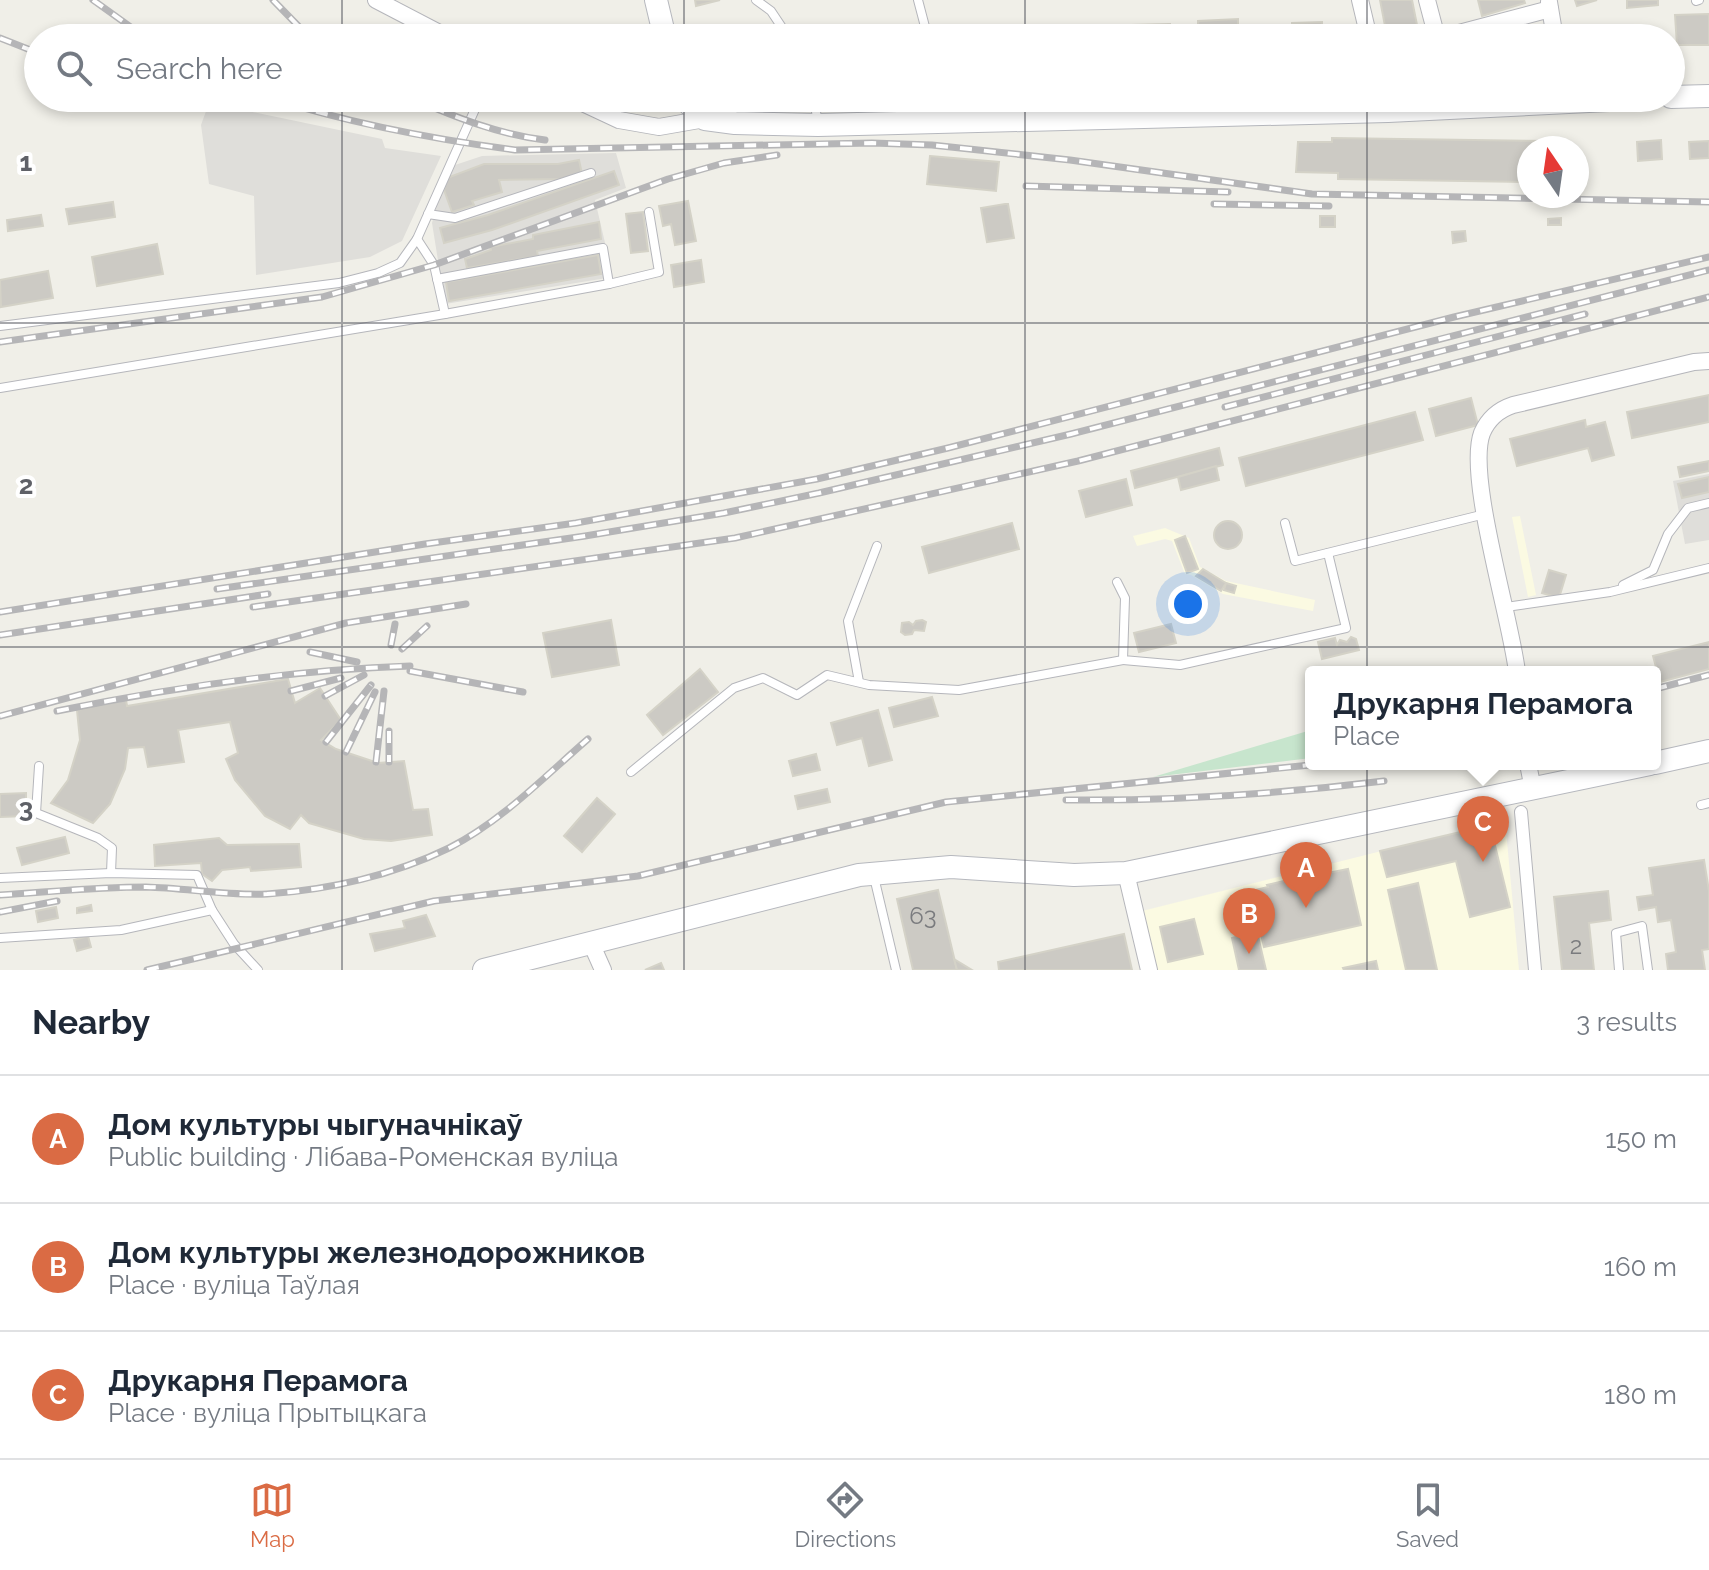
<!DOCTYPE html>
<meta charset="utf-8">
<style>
:root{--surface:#fff;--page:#f6f6f7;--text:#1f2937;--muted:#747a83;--line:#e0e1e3;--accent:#da6b44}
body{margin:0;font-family:Raleway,sans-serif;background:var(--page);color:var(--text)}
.compass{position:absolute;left:1517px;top:136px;width:72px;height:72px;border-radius:50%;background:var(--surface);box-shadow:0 4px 12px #0003;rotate:347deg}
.you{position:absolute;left:1188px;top:604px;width:28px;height:28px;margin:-20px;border:6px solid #fff;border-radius:50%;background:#1a73e8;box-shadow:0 0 0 12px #1a73e833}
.badge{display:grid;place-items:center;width:52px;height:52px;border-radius:50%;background:var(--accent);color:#fff;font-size:26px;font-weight:700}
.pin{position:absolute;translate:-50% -66px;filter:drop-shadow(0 2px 4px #0008)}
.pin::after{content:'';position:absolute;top:42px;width:28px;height:24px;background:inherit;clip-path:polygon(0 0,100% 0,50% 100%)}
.popup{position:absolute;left:1305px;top:666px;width:356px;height:104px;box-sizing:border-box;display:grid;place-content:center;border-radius:8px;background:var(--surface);filter:drop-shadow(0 2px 6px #0005);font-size:26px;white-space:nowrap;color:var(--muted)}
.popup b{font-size:30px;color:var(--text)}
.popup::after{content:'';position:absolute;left:50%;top:100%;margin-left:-16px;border:16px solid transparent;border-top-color:var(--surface)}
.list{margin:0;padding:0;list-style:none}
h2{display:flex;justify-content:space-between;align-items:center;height:104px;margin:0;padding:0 32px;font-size:34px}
h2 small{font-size:26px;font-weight:400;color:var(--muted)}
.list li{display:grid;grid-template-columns:52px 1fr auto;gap:24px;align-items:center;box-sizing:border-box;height:128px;padding:0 32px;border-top:2px solid var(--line)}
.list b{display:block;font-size:30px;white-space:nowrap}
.list p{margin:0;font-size:26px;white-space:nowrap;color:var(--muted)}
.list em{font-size:26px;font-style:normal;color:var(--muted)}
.icon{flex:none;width:44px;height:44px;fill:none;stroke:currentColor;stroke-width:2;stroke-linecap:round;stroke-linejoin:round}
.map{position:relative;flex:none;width:1709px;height:970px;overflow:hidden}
.search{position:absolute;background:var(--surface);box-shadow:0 4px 12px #0003;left:24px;right:24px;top:24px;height:88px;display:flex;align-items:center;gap:20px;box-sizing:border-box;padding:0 28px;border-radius:44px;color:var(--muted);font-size:30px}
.sheet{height:488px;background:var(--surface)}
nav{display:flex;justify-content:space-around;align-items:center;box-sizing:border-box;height:112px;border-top:2px solid var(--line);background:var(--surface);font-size:22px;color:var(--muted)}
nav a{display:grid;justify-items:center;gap:4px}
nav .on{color:var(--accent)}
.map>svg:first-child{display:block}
.commercial{fill:#fbfae2}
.industrial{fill:#dfdeda}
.green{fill:#c7e5cd}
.building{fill:#cccac4;stroke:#d4d2c7;stroke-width:2}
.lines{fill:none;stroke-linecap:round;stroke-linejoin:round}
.service-casing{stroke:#b5b6bb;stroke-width:10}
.pedestrian-casing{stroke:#b5b6bb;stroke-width:14}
.minor-casing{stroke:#b5b6bb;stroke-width:18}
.secondary-casing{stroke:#b6b8be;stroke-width:24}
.service{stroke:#fff;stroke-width:8}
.pedestrian{stroke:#fff;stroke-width:12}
.minor{stroke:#fff;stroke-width:16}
.secondary{stroke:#fff;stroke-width:22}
.rail-casing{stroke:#b5b5b7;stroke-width:7}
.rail{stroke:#fff;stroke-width:4;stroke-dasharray:12;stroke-linecap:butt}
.grid{fill:none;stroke:#5f6167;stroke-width:2;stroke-opacity:0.55}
.labels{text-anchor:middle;stroke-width:8;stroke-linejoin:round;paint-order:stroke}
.number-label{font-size:24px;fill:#7a7b7e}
.grid-label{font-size:26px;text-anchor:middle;font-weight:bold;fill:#5f6167;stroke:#fff;stroke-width:8;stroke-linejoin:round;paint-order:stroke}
</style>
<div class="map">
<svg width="1709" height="970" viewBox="0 0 1709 970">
<rect width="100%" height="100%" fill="#f0efe8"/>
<g class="commercial">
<path d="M1520 516 1536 595 1528 597 1512 517Z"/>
<path d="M1165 528 1189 538 1200 567 1226 581 1315 600 1313 611 1223 594 1191 575 1185 574 1172 541 1165 539 1137 546 1133 536Z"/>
<path d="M1505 820 1519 970H1156L1142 911Z"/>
</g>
<g class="industrial">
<path d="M209 103 382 139 385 148 441 156 402 241 370 257 256 275 254 196 209 184 201 125Z"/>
<path d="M616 153 626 188 595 200 613 277 445 304 432 223 444 180 455 165 482 156Z"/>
<path d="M1709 474V540L1685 544 1673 481Z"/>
</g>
<path class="green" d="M1311 730V758L1153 777Z"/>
<g class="building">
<path d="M695 0H720L696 6Z"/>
<path d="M1380 0H1412L1417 25 1386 31Z"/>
<path d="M1478 0H1524L1525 3 1482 16Z"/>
<path d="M1575 0H1597L1577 6Z"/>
<path d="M1627 0H1658V5L1627 8Z"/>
<path d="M1709 14V45H1677L1675 15Z"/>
<path d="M1238 19V38H1198V21Z"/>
<path d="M1322 22V38H1263V31L1292 30V23Z"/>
<path d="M1170 24V38H1132V25Z"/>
<path d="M1111 27V38H1070V28Z"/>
<path d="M1599 27 1600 38H1575L1574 30Z"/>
<path d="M1051 28 1052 38H1013L1012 30Z"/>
<path d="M1528 28 1531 38H1500L1499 36Z"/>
<path d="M991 32V38H953V33Z"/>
<path d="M1332 138 1551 141 1550 148H1529V182L1338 179V173L1296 172 1298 142H1332Z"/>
<path d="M1661 140 1662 159 1638 161 1637 142Z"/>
<path d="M1709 141V158L1690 159 1689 142Z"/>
<path d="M930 156 999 162 996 191 927 184Z"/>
<path d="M579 160 582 174 561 179 499 180 502 192 472 201 474 205 452 212 444 190 447 178 484 164H558Z"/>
<path d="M614 171 619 185 492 230 444 243 440 228 488 215Z"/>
<path d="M688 201 696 241 675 245 671 224 663 226 659 206Z"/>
<path d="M113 202 115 217 69 224 66 209Z"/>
<path d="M1005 204H1008L1014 238 987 242 981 208Z"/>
<path d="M643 212 648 251 631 253 626 214Z"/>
<path d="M41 215 43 226 8 231 7 220Z"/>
<rect x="1320" y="216" width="15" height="11"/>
<path d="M1561 218V225H1548V219Z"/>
<path d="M599 222 601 239 537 251 538 256 467 268 465 259 491 250 490 247 533 239V235Z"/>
<path d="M1465 231 1466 241 1453 243 1452 232Z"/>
<path d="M157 244 163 274 97 286 92 257Z"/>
<path d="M598 255 601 274 449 301 446 282Z"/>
<path d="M701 260 704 282 674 287 671 265Z"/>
<path d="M48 271 53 298 1 307 0 280Z"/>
<path d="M1709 395V422L1632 438 1627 412Z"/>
<path d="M1471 398 1478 425 1436 436 1429 409Z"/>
<path d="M1415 412 1423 440 1246 486 1239 458Z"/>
<path d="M1585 420 1586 427 1605 422 1614 455 1592 461 1588 448 1517 466 1510 439Z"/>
<path d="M1219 448 1223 465 1135 488 1131 471Z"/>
<path d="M1709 461V471L1680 477 1678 467Z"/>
<path d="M1216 466 1219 480 1181 490 1178 477Z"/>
<path d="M1709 477V492L1682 498 1678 484Z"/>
<path d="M1126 479 1132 505 1086 517 1079 491Z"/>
<circle cx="1228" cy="535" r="14"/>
<path d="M1012 523 1019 549 929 573 922 547Z"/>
<path d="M1185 536 1198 569 1187 573 1175 540Z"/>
<path d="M1203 569 1226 583 1221 591 1196 576Z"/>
<path d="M1549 570 1566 575 1559 598 1542 593Z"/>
<path d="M1226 583 1236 586 1234 593 1224 590Z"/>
<path d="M611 620 619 665 552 677 543 633Z"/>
<path d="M922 620 926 622 924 631 914 630 912 634 905 635 901 632 902 623 909 622 913 625 916 621Z"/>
<path d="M1171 624 1176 643 1139 652 1134 633Z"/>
<path d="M1351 637 1356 639 1359 650 1322 659 1318 642 1335 638 1337 645 1340 640 1347 642Z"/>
<path d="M1709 642V669L1660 682 1653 656Z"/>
<path d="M700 669 718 692 663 735 647 715Z"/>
<path d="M288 679 295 703 320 688 341 720 321 740 336 749 378 763 404 761 413 810 428 809 432 835 391 841 364 839 309 823 301 815 290 829 265 816 235 780 226 759 238 753 230 722 178 730 184 762 148 767 144 747 128 748 125 769 110 804 93 823 51 803 68 780 80 740 77 710 126 700 127 706Z"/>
<path d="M932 697 938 716 894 727 889 708Z"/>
<path d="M878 710 892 760 869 766 862 738 837 745 831 723Z"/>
<path d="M816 754 820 770 793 776 789 761Z"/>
<path d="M827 789 830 802 798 809 795 796Z"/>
<path d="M26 793V816L0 817V794Z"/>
<path d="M597 798 615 814 582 852 564 836Z"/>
<path d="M1490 825 1510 907 1470 917 1456 861 1387 877 1380 851Z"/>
<path d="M65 837 69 853 22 865 17 848Z"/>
<path d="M219 838 227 845 299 844 301 867 251 871 250 867 222 870 212 881 202 874 201 863 155 866 154 845Z"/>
<path d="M1704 860 1709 891V949L1702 950 1705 970H1668L1666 954 1676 952 1671 920 1658 922 1656 907 1639 910 1637 897 1653 895 1649 868Z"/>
<path d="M1348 869 1361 925 1264 947 1251 891 1268 887 1267 885 1327 871 1328 873Z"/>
<path d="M1418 883 1437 970H1406L1388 890Z"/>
<path d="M938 890 957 970H913L897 899Z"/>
<path d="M1608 891 1611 920 1589 923 1594 970H1562L1554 897Z"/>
<path d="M91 905 92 911 77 913V908Z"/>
<path d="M56 907 58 918 38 922 36 911Z"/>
<path d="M426 915 435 936 375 951 370 934 405 928 403 921Z"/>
<path d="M1194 919 1203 954 1168 962 1160 927Z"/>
<path d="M1257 932 1266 970H1239L1232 938Z"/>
<path d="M1124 934 1132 970H999L998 962Z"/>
<path d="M88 936 91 947 77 951 74 940Z"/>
<path d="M954 959 972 970H957Z"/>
<path d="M1376 961 1378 970H1344L1343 968Z"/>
<path d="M661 963 664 970H645Z"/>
</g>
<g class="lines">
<g class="service-casing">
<g id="service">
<path d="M756 0 771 11 789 38"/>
<path d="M918 0 928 38"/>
<path d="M1696 1 1699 0"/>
<path d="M814 98 818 125"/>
<path d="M943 98 944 121"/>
<path d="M428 214 455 218 591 173"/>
<path d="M437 279 603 248 609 284"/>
<path d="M445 314 609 284 659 272 649 212"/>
<path d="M0 326 339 283 378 273 400 263 417 239 480 98"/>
<path d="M0 388 445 314 434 265 417 239"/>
<path d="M1285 523 1295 561 1485 514"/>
<path d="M1117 582 1125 598 1123 660 1180 665 1346 628 1328 553"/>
<path d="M1623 585 1653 570 1668 534 1688 508 1709 503"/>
<path d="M1506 607 1610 592 1709 568"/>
<path d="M859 682 848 621 877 546"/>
<path d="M39 766 36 813 98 838 112 848 111 873"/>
<path d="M631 772 734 688 763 678 797 695 827 675 869 685 959 690 1123 660"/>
<path d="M1701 805 1709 803"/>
<path d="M874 877 896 970"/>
<path d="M0 878 111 873 197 875 212 910"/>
<path d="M0 938 121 930 212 910 234 944 258 970"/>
<path d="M1619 970 1616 933 1642 926 1648 970"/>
</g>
</g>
<g class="pedestrian-casing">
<path id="pedestrian" d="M1521 812 1535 970"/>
</g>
<g class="minor-casing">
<g id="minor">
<path d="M376 0 449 38"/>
<path d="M1360 0 1369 38"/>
<path d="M1427 0 1437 38"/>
<path d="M1549 2 1555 38"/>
<path d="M1440 38 1550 9"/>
<path d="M572 98 619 120 659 127 705 119"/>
<path d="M1517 672C1511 618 1466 476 1482 433 1488 419 1498 410 1513 405L1694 362 1709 361"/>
<path d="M1528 764 1533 789"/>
<path d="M1126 873 1149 970"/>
<path d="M591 943 603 970"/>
</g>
</g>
<g class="secondary-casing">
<g id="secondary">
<path d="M656 0 665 38"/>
<path d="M1671 97 1709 96"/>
<path d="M683 98 705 119 735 123 818 125 1388 111 1649 98"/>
<path d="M1655 763 1709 751"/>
<path d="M484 970 859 875 951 867 1074 875 1126 873 1650 764"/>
</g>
</g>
<use href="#service" class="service"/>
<use href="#pedestrian" class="pedestrian"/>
<use href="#minor" class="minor"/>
<use href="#secondary" class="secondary"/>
<g class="rail-casing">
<g id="rail">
<path d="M93 0 146 38"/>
<path d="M273 0 310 38"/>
<path d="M0 38 38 53"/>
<path d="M240 98 281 106"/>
<path d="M270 98C349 123 432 139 515 150L872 143 932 145 1070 160 1312 194 1709 202"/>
<path d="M411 98C455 117 497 134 545 140"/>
<path d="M1026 186 1228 192"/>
<path d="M1214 204 1329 206"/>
<path d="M0 342 322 297 434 265 668 179 724 163 777 155"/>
<path d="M1225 407 1585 314"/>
<path d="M217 589 585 536 724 513 819 493 1071 434 1709 270"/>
<path d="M253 607 735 538 1078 461 1709 297"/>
<path d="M0 612 425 544 576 523 817 479 948 448 1454 317 1709 257"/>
<path d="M0 635 268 594"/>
<path d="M391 645 395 624"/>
<path d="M402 649 427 626"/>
<path d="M310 652 357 662"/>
<path d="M410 671 523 692"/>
<path d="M1655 689 1709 675"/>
<path d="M291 691 341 678"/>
<path d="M325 696 364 675"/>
<path d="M57 711C174 687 291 670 410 666"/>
<path d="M0 716 346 623 466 604"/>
<path d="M389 731V762"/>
<path d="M326 742 371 685"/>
<path d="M346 752 375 692"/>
<path d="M376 762 384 691"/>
<path d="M1066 800C1173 801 1278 794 1384 781"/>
<path d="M0 895C49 892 97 887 146 887 186 888 227 896 267 894 329 890 394 875 449 848 502 821 544 777 588 739"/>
<path d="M0 912 57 901"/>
<path d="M147 970 434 901 638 876 946 802 1320 764"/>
</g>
</g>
<use href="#rail" class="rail"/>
</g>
<path class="grid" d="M342 0V38M684 0V38M1025 0V38M1367 0V38M342 98V970M684 98V970M1025 98V970M1367 98V970M0 323H1709M0 647H1709"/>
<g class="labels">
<g class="number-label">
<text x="923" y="924">63</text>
<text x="1576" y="954">2</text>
</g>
</g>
<g class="grid-label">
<text x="26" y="171">1</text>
<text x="26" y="494">2</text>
<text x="26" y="817">3</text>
</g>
</svg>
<svg class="compass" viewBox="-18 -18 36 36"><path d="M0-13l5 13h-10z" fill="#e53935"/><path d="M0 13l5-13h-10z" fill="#747a83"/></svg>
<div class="you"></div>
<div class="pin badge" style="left:1306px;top:908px">A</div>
<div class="pin badge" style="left:1249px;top:954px">B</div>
<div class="pin badge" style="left:1483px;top:862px">C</div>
<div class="popup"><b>Друкарня Перамога</b>Place</div>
<div class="search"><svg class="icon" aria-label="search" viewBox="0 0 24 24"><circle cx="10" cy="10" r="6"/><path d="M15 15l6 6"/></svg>Search here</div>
</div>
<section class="sheet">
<h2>Nearby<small>3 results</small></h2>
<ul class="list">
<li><span class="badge">A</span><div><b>Дом культуры чыгуначнікаў</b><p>Public building · Лібава-Роменская вуліца</p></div><em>150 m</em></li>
<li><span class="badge">B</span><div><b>Дом культуры железнодорожников</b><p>Place · вуліца Таўлая</p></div><em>160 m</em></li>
<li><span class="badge">C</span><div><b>Друкарня Перамога</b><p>Place · вуліца Прытыцкага</p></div><em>180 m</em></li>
</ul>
</section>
<nav>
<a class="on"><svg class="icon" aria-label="map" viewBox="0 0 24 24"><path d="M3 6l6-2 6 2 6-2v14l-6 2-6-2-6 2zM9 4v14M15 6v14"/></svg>Map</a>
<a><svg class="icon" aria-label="directions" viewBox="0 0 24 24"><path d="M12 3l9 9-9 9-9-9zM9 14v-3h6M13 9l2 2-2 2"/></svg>Directions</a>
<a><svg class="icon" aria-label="saved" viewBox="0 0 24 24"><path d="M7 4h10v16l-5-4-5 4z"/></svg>Saved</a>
</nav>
